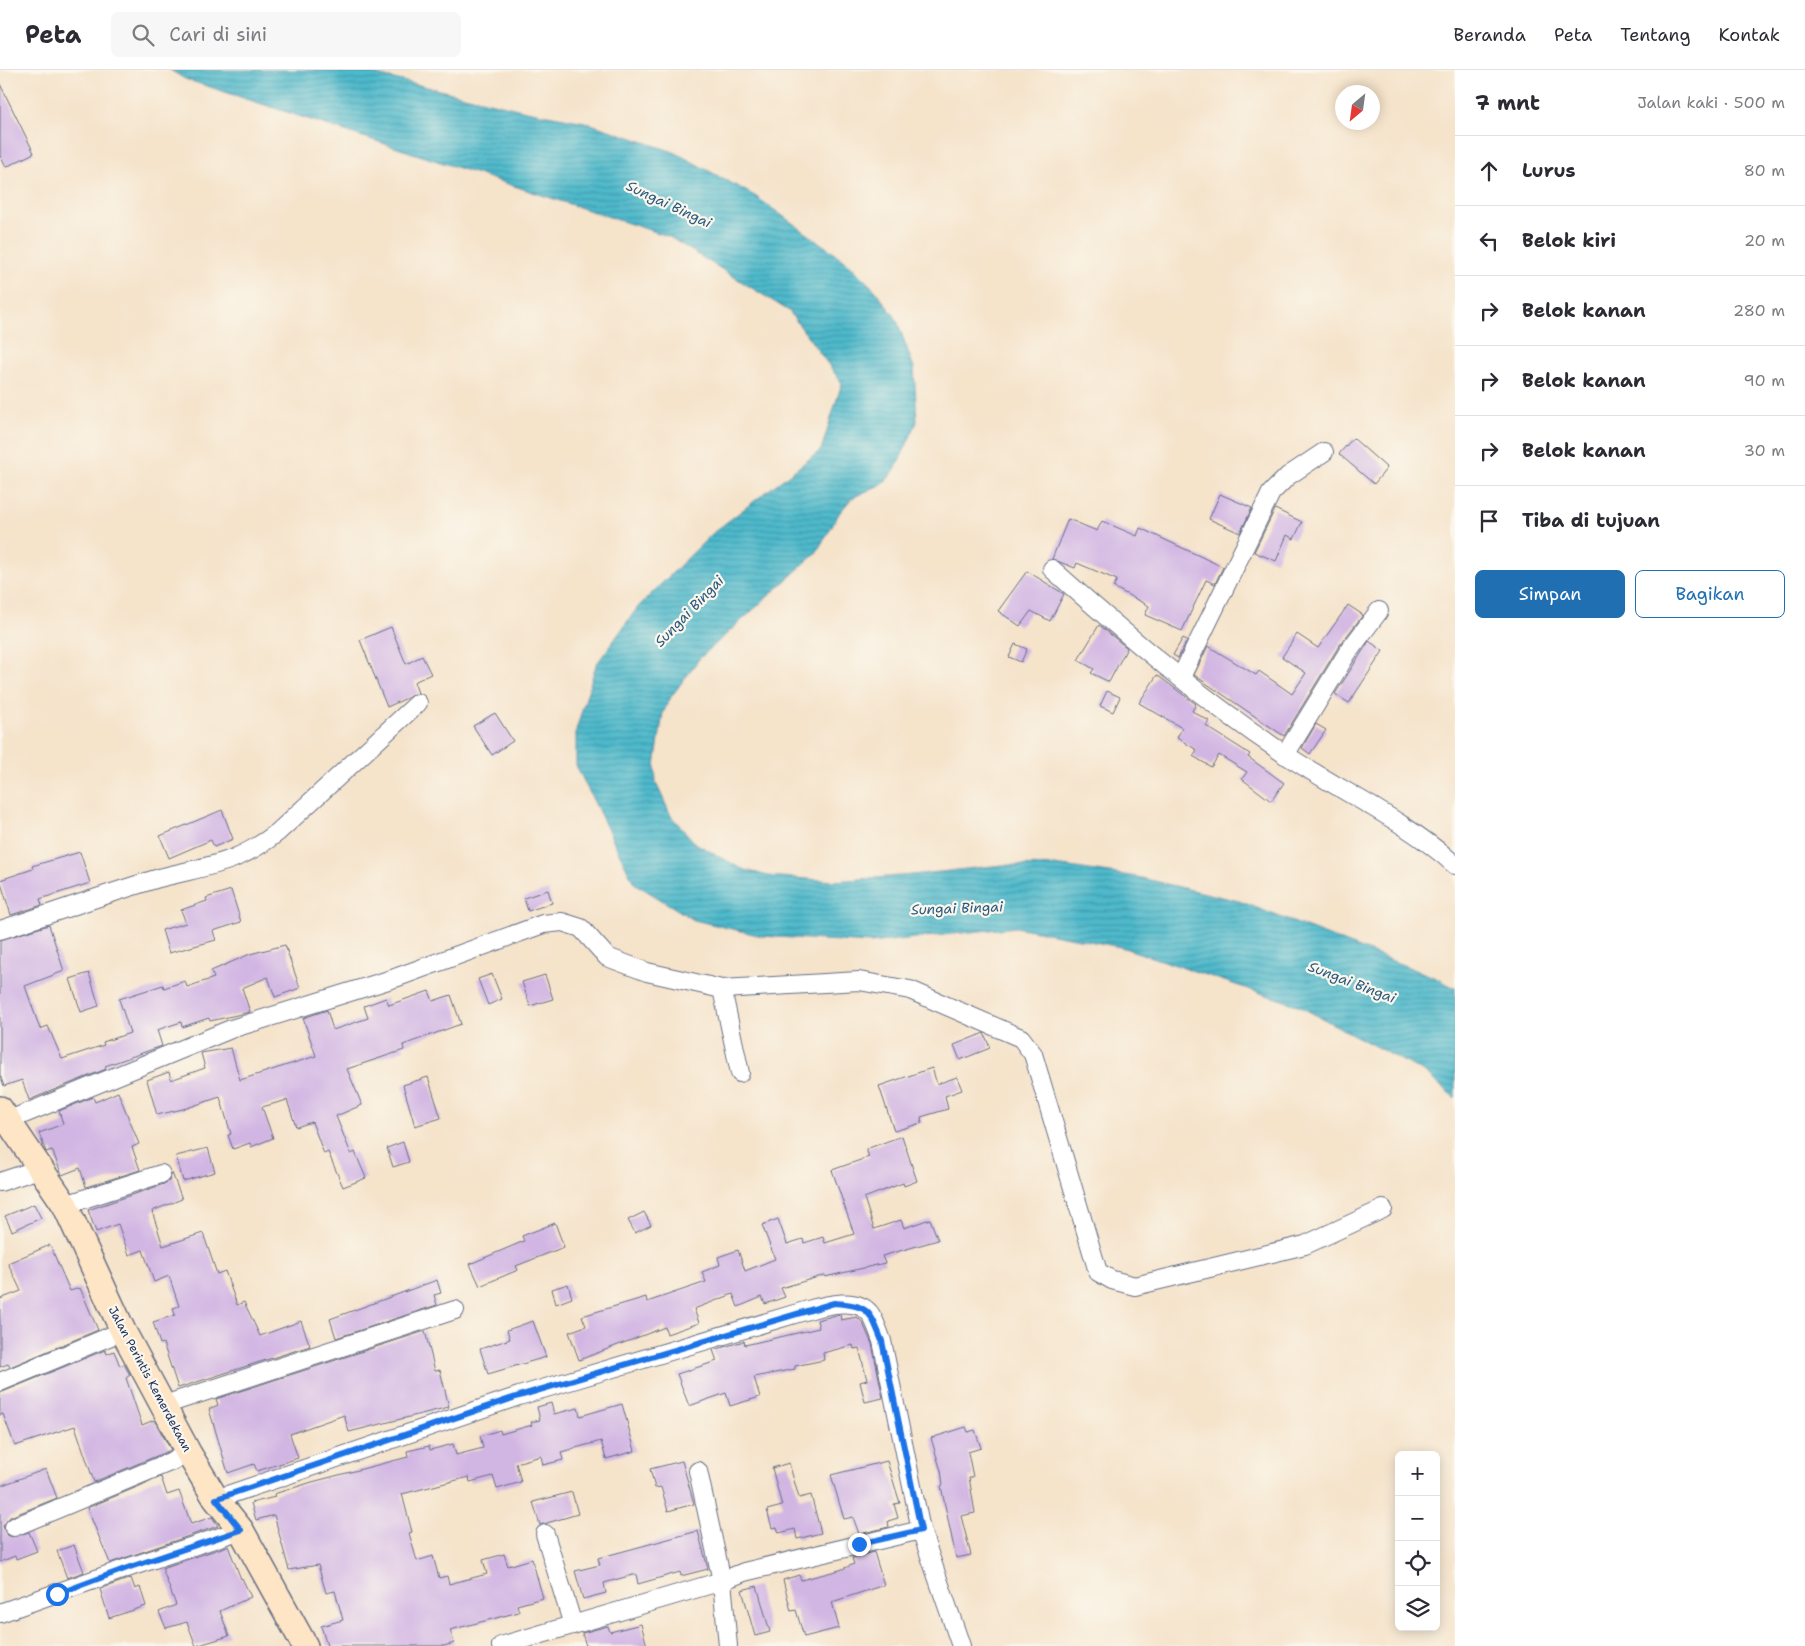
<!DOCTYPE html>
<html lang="id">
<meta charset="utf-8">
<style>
:root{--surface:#fff;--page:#f7f7f7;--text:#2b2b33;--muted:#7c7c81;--line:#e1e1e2;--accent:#1f6fb2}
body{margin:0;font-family:"Shantell Sans",sans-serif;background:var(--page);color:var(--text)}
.controls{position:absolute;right:15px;bottom:15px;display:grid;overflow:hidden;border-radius:8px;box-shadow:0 2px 12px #0003}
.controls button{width:45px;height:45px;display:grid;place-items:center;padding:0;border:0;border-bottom:1px solid var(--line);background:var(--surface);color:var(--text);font:25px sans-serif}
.compass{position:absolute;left:1335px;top:15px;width:45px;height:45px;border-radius:50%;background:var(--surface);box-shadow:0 2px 12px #0003;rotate:209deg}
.stop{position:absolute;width:15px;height:15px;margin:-11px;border:4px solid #1a73e8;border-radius:50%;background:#fff}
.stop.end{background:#1a73e8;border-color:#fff;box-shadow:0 1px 5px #0008}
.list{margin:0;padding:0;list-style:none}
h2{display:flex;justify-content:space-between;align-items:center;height:65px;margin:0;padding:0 20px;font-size:21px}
h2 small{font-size:16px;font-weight:400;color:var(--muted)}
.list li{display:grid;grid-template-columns:32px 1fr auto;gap:15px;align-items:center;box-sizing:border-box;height:70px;padding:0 20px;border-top:1px solid var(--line)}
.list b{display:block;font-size:19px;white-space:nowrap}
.list em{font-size:16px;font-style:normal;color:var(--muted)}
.actions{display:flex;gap:10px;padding:15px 20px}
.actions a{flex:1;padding:11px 0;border:1px solid var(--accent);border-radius:8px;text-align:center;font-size:18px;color:var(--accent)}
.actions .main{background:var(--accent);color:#fff}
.icon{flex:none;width:28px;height:28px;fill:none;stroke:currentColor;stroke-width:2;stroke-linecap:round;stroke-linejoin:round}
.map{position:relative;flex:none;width:1455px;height:1576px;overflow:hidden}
header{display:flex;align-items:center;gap:30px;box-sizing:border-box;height:70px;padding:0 25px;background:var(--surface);border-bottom:1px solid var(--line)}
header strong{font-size:24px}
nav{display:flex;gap:28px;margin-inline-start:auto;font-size:18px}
.search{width:350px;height:45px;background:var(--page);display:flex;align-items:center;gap:12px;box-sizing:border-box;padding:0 18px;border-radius:8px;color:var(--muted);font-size:19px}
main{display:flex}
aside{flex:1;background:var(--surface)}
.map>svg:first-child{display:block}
.water{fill:url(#water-rules);stroke:#347494}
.building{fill:#d1b5e3}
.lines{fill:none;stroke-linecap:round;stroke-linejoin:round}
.street-casing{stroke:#676e84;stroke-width:20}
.secondary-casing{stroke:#676e84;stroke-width:28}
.street{stroke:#fff;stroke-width:18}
.secondary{stroke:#fde5c5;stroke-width:25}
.route{stroke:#1a73e8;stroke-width:6}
.labels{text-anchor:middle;stroke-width:4.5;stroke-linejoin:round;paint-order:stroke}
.street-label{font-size:12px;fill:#1b2f5e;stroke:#fbf7ec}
.water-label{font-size:14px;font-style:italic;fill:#2a587f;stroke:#fbf7ec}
</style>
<header>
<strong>Peta</strong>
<div class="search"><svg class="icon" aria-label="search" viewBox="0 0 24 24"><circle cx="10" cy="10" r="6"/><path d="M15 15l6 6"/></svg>Cari di sini</div>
<nav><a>Beranda</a><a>Peta</a><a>Tentang</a><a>Kontak</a></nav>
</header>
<main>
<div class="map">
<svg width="1455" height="1576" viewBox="0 0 1455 1576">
<defs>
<pattern id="water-rules" width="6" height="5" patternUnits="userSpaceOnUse" patternTransform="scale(1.25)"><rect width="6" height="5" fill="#4eb9cb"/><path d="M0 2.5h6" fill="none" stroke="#4097a8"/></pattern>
</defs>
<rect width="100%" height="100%" fill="#fbf7ec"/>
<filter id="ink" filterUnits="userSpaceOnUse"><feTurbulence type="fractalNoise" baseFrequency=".02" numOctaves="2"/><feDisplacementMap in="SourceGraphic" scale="10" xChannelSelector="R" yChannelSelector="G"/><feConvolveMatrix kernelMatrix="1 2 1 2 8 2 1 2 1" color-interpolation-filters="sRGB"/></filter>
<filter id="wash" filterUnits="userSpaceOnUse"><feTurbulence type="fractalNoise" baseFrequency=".0096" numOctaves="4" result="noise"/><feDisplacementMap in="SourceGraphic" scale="20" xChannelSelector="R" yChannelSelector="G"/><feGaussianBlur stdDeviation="1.12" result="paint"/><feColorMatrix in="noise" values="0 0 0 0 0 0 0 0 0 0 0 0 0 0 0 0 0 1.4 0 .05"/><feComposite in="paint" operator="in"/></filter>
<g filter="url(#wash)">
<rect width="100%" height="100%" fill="#f5e3ca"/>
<path class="water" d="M170 0H357L526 41 585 52 674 82 755 126 848 193 874 219 896 248 914 298 917 352 895 400 884 413 852 428 840 442 816 483 699 589 671 627 663 643 655 696 656 713 671 746 695 773 742 799 768 806 835 811 913 805 1002 795 1062 796 1137 807 1239 831 1434 907 1455 918V1028L1424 1002 1297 935 1121 877 1016 857 870 873 762 866 694 850 634 813 576 695V660L596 595 638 537 714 462 821 380 842 313 789 241 668 166 185 9Z"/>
<g id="blocks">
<g class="building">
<path d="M0 14 34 83 6 97 0 86Z"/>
<path d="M1353 368 1387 398 1374 414 1339 384Z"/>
<path d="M1220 424 1252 438 1240 463 1209 449Z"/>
<path d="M1275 439 1302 452 1294 469 1287 465 1276 491 1254 482Z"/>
<path d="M1068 449 1097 461 1102 451 1137 466 1140 458 1223 497 1215 514 1206 510 1182 561 1145 545 1149 536 1113 517 1117 510 1077 493 1075 498 1052 489Z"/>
<path d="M1027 501 1064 524 1050 551 1031 541 1020 556 998 541Z"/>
<path d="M1348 535 1363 545 1339 576 1284 666 1194 605 1208 576 1256 605 1259 601 1292 624 1306 603 1282 587 1297 564 1318 578Z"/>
<path d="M1099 555 1127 578 1109 612 1091 603 1094 599 1078 590Z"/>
<path d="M391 557 406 594 422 586 431 604 414 612 418 623 387 637 360 570Z"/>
<path d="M1183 568 1187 570 1178 588 1173 585Z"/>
<path d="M1369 571 1383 581 1349 633 1335 624Z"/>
<path d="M1015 574 1027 579 1021 592 1009 587Z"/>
<path d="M1157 605 1196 634 1192 641 1209 651 1206 656 1250 684 1248 687 1284 713 1271 731 1242 709 1247 702 1219 685 1211 697 1193 686 1197 680 1177 668 1182 658 1139 633Z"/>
<path d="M1107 621 1120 627 1113 642 1100 636Z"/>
<path d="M495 643 513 671 492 685 473 656Z"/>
<path d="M1316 654 1326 660 1310 684 1302 678Z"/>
<path d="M222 740 233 769 214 777 211 770 169 788 160 766Z"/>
<path d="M80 782 90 813 40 829 42 835 11 845 0 810 33 799 32 796Z"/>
<path d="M231 820 241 852 213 861 216 870 169 883 162 860 186 853 181 840 207 831 206 828Z"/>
<path d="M548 820 552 833 528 841 524 828Z"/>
<path d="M49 855 64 901 25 916 40 959 48 956 62 989 104 975 103 972 130 963 119 929 163 915 164 918 185 911 187 917 214 908 211 901 250 884 285 875 300 918 275 927 268 907 242 918 250 942 210 951 209 948 182 957 181 952 157 960 162 976 105 996 106 999 29 1030 22 1010 4 1016 0 1005V870Z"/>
<path d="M89 903 99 936 81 942 70 909Z"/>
<path d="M492 904 502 929 488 935 478 909Z"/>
<path d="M545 905 553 929 530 936 522 912Z"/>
<path d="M429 921 433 931 451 925 461 954 403 975 404 980 347 999 362 1035 336 1046 351 1084 355 1082 366 1108 343 1117 328 1082 324 1084 312 1052 296 1057 287 1030 262 1037 273 1068 251 1077 250 1073 233 1079 228 1065 231 1064 220 1027 187 1038 157 1045 147 1010 169 1002 171 1010 205 998 201 983 231 978 240 1010 316 986 303 948 327 940 333 960 368 948 364 936 386 928 389 935Z"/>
<path d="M984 963 990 978 960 990 954 975Z"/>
<path d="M932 998 937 1014 957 1007 962 1020 945 1026 948 1039 921 1047 922 1053 894 1061 879 1016Z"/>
<path d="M428 1007 441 1048 415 1056 403 1015Z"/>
<path d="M118 1022 139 1074 132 1077 140 1100 86 1117 80 1098 62 1105 52 1080 46 1082 39 1063 63 1054 59 1041 93 1027 95 1032Z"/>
<path d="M902 1066 917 1111 904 1116 903 1113 864 1128 874 1159 901 1150 904 1158 930 1149 938 1170 882 1186 885 1193 825 1207V1205L781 1218 785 1227 765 1234 762 1227 738 1237 733 1224 694 1239 699 1253 667 1264 665 1257 579 1290 569 1262 586 1256 582 1246 646 1227 647 1232 706 1212 702 1202 720 1195 718 1187 738 1180 745 1201 775 1189 762 1155 778 1149 787 1174 803 1169 804 1173 823 1167 825 1173 854 1164 832 1100 869 1087 866 1079Z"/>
<path d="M403 1072 409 1092 393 1097 387 1078Z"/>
<path d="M208 1078 215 1102 183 1111 176 1086Z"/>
<path d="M172 1103 182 1129 152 1141 163 1176 203 1163 217 1204 225 1201 237 1235 244 1232 260 1266 301 1251 310 1276 178 1318 163 1273 160 1274 153 1252 175 1245 173 1238 179 1236 169 1206 154 1212 143 1180 129 1185 118 1154 96 1162 88 1140 164 1114 169 1111Z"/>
<path d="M34 1134 41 1148 12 1161 5 1146Z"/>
<path d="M644 1142 651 1155 635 1163 628 1150Z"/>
<path d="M555 1153 564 1177 516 1196 518 1200 480 1216 470 1194 524 1171 522 1166Z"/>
<path d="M50 1175 70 1221 80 1218 98 1260 10 1297 8 1294 0 1297V1229L21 1221 8 1193Z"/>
<path d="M437 1210 441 1223 434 1225 437 1235 336 1268 330 1249Z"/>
<path d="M568 1214 572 1228 556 1234 552 1219Z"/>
<path d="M840 1244 841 1250 857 1247 863 1253 872 1274 883 1328 865 1332 860 1312 867 1310 859 1278 854 1279 853 1275 823 1283 824 1290 795 1296V1299L754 1307 760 1327 730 1336 726 1323 689 1336 677 1304 717 1291 713 1280 744 1271 745 1275 819 1258 817 1250Z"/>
<path d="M533 1251 546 1287 488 1304 480 1279 510 1269 507 1260Z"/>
<path d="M425 1261 435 1301 440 1300 449 1337 349 1362 344 1345 290 1364 298 1388 257 1401 254 1394 228 1403 209 1339 218 1335 216 1329Z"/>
<path d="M105 1280 107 1284 114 1281 120 1296 124 1294 130 1305 126 1308 142 1355 154 1350 171 1380 94 1412 75 1356 15 1376 3 1344 0 1345V1323Z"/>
<path d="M551 1333 554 1344 578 1338 580 1346 622 1334 635 1381 606 1389 601 1371 561 1382 563 1390 543 1395 541 1386 516 1393 521 1412 497 1419 493 1406 470 1412 469 1407 402 1424 412 1462 409 1463 417 1491 433 1486 439 1508 447 1506 449 1514 487 1504 483 1490 504 1484 508 1496 532 1489 543 1528 517 1535 519 1542 450 1560 454 1573 444 1576H327L321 1556 343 1550 335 1521 326 1523 318 1495 289 1500 274 1445 256 1450 251 1433 275 1427 274 1424 312 1412 408 1387 407 1381 429 1376 430 1380 453 1374 456 1385 483 1378 480 1366 500 1360 501 1364 532 1355 531 1352 540 1350 537 1337Z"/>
<path d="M966 1357 968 1362 975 1360 981 1378 968 1382 973 1407H969L975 1443 961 1446 971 1485 956 1488 941 1416 943 1415 941 1401 931 1368Z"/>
<path d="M682 1391 694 1434 668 1441 661 1417 655 1418 650 1399Z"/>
<path d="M887 1391 900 1433 894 1434 898 1448 888 1451 889 1457 859 1464 853 1447 844 1449 831 1405Z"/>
<path d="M789 1393 799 1428 811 1425 821 1463 797 1469 795 1459 779 1463 777 1457 772 1458 767 1440 782 1436 772 1398Z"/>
<path d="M46 1399 57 1428 10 1447 3 1456 7 1465 12 1467 29 1462 37 1481 16 1489 15 1486 0 1492V1416Z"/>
<path d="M161 1407 167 1425 179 1421 191 1454 212 1447 218 1456 110 1493 87 1438Z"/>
<path d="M572 1422 578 1444 540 1455 533 1432Z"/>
<path d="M698 1461 708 1499 681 1506 680 1502 638 1514 636 1504 604 1513 606 1523 583 1529 575 1501 600 1495 598 1488Z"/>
<path d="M74 1475 84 1502 67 1508 57 1481Z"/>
<path d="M228 1476 241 1509 242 1508 251 1527 220 1541 229 1566 196 1576 187 1552 166 1558 159 1542 176 1535 162 1498Z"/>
<path d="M874 1482 884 1515 832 1532 839 1558 804 1567 796 1540 791 1541 783 1510 799 1505 801 1510 840 1500 854 1494 852 1488Z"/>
<path d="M131 1508 135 1519 140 1517 146 1536 109 1548 100 1519Z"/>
<path d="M757 1516 770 1562 755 1566 742 1520Z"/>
<path d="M641 1554 647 1576H586L582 1563 608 1556 610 1562Z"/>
</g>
</g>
</g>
<g filter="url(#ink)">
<use href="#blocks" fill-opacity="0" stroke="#676e84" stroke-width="1"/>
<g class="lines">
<g class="street-casing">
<g id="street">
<path d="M1052 499C1126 565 1203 630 1286 685 1342 722 1405 750 1455 795"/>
<path d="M1181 607 1271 423 1288 406 1324 382"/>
<path d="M1285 685 1348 582 1379 541"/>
<path d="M0 860C53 843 106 824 159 808 209 795 236 795 278 762L418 633"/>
<path d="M722 919 740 1003"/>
<path d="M7 1051 231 959 395 908 543 854 562 852 581 858 607 887 647 902 722 919 859 911 910 920 1021 968 1033 984 1098 1202 1112 1210 1135 1216 1305 1175 1383 1139"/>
<path d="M0 1112 42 1098"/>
<path d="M65 1135 161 1104"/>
<path d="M0 1312 123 1261"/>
<path d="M164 1335 455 1240"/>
<path d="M698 1401 722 1511 728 1576"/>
<path d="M216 1429 519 1326 808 1240C826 1235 859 1226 871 1245 876 1253 879 1263 882 1271L921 1460 961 1576"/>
<path d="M14 1457 189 1384"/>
<path d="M545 1464 573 1555"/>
<path d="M0 1543 130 1497 241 1460"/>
<path d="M501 1576 722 1511 744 1502 921 1460"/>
</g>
</g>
<g class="secondary-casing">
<path id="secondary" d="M0 1039 65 1135 123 1261 189 1384 216 1429 241 1460 305 1576"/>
</g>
<use href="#street" class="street"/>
<use href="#secondary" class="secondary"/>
</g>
</g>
<g class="lines" filter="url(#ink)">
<path class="route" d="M57 1524 130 1497 241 1460 216 1429 519 1326 834 1233C869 1235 870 1241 882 1271L921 1460 859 1474"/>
</g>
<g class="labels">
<g class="street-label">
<text transform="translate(150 1309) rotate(62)" y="4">Jalan Perintis Kemerdekaan</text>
</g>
<g class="water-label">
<text transform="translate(669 134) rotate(25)" y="5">Sungai Bingai</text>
<text transform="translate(689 541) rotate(-46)" y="5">Sungai Bingai</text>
<text transform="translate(957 838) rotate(-2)" y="5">Sungai Bingai</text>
<text transform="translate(1352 912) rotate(21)" y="5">Sungai Bingai</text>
</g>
</g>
</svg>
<div class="controls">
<button>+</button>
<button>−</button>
<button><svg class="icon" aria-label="locate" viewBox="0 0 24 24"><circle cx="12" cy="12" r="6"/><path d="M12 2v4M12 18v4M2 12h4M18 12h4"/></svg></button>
<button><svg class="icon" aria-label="layers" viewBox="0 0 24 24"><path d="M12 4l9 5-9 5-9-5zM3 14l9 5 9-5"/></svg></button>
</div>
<svg class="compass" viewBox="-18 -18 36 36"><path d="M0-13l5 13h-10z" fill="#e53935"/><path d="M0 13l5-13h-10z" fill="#7c7c81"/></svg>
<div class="stop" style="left:57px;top:1524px"></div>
<div class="stop end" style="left:859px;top:1474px"></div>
</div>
<aside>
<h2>7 mnt<small>Jalan kaki · 500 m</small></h2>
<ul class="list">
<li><svg class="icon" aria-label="ahead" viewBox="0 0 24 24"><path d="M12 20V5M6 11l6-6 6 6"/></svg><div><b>Lurus</b></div><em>80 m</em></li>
<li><svg class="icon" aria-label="left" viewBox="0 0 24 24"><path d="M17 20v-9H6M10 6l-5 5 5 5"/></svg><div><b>Belok kiri</b></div><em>20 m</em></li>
<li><svg class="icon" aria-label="right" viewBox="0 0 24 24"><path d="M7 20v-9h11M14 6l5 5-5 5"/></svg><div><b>Belok kanan</b></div><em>280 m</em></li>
<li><svg class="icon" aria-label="right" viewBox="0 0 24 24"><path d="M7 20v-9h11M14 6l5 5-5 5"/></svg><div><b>Belok kanan</b></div><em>90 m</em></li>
<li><svg class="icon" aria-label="right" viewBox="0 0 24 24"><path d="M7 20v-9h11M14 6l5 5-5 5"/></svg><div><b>Belok kanan</b></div><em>30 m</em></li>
<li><svg class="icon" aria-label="arrive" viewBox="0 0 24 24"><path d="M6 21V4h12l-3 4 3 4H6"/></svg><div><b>Tiba di tujuan</b></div></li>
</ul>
<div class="actions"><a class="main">Simpan</a><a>Bagikan</a></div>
</aside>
</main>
